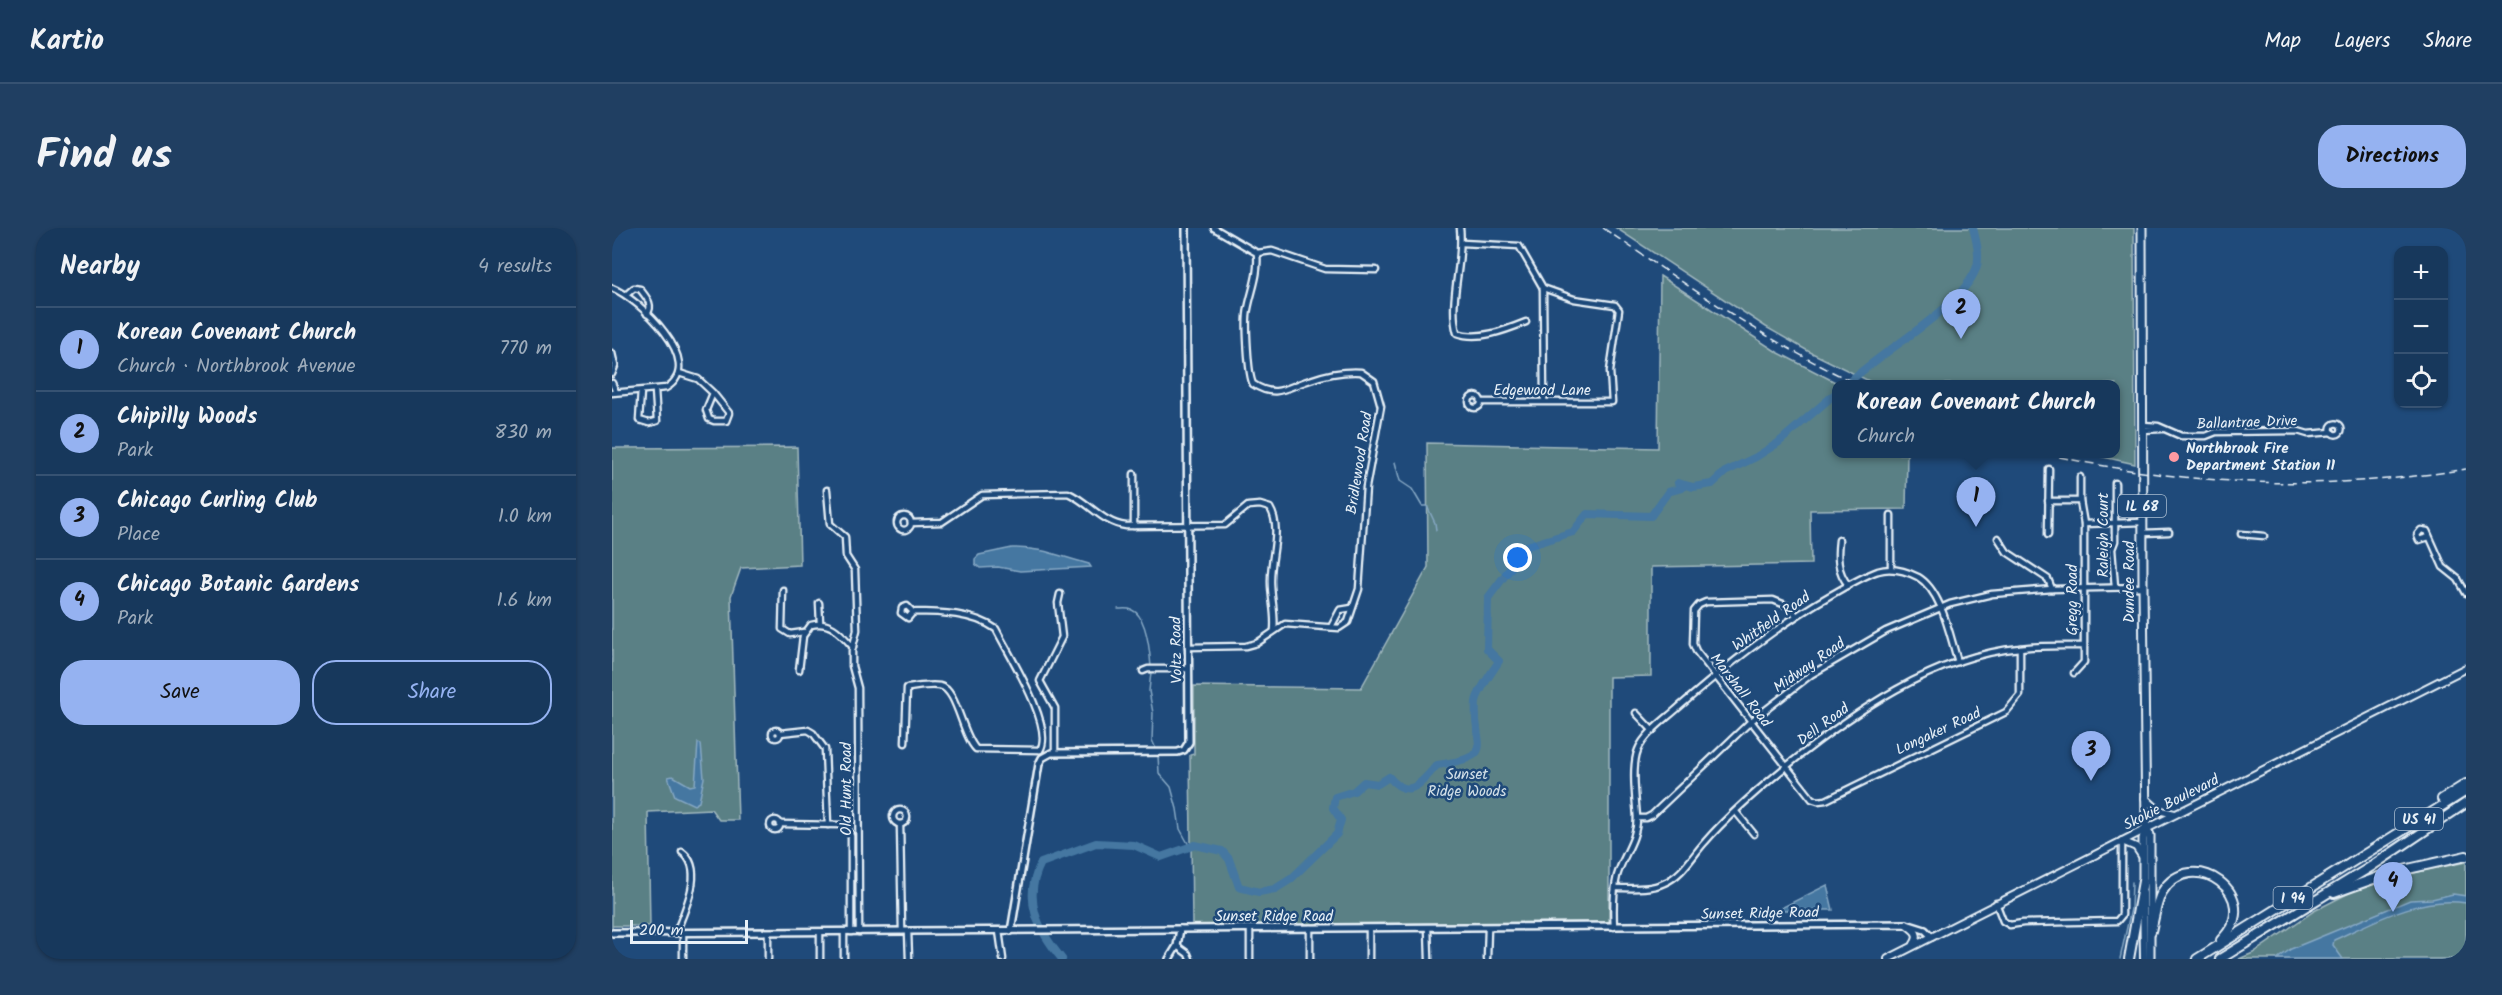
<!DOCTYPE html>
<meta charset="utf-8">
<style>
:root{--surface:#17385c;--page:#203f62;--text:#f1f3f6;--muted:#9eacbb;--line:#365272;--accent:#95b2f1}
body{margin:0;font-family:Kalam,sans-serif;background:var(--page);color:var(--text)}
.controls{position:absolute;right:18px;top:18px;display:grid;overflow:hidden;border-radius:12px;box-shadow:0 2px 4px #0004}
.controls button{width:54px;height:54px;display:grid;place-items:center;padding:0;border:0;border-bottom:2px solid var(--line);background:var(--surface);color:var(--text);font:30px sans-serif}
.scale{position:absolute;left:18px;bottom:15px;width:118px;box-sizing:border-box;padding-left:6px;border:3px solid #e8f1f8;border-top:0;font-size:16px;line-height:21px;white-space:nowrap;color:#e8f1f8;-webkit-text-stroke:4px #1f4a7a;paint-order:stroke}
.you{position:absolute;left:906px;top:330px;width:21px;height:21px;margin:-15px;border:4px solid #fff;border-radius:50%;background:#1a73e8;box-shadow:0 0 0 9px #1a73e833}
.badge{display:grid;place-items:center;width:39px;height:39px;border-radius:50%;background:var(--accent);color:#111;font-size:20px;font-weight:700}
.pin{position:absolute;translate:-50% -50px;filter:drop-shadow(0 2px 3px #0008)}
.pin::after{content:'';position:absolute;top:32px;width:21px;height:18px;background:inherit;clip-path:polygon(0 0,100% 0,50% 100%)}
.popup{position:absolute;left:1220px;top:152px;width:288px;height:78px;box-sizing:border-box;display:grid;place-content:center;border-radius:12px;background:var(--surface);filter:drop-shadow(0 2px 4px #0005);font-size:20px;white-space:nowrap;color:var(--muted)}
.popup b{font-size:22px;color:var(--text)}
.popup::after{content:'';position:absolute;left:50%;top:100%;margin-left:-12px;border:12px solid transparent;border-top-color:var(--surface)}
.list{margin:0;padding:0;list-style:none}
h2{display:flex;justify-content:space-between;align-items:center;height:78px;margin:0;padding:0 24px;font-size:26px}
h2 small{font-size:20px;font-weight:400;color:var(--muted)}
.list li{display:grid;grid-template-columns:39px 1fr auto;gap:18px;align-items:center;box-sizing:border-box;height:84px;padding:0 24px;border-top:2px solid var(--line)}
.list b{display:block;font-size:22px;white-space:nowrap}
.list p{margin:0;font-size:20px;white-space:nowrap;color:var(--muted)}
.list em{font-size:20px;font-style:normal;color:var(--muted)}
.actions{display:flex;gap:12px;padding:18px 24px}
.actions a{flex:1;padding:14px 0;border:2px solid var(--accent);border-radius:24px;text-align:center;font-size:21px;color:var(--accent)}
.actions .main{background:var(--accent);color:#111}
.icon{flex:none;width:33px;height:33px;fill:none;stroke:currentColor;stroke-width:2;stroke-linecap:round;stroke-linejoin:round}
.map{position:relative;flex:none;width:1854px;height:731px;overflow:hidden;border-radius:24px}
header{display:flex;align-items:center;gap:36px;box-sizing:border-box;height:84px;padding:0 30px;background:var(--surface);border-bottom:2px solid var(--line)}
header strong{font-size:28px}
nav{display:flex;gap:33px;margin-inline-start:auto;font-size:21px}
.intro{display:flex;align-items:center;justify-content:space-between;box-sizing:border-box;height:144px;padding:0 36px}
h1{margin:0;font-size:42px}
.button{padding:15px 27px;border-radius:24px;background:var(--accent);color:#111;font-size:21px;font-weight:700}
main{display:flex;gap:36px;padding:0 36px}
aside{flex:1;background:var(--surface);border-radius:24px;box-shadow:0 2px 4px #0004}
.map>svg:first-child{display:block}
.green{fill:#5a8085;stroke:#a1b8be;stroke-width:1.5}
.water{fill:#4477a1;stroke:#86a8c4;stroke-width:1.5}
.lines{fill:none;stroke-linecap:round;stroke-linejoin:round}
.stream{stroke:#86a8c4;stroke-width:1.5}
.river{stroke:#4477a1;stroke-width:8}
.minor-casing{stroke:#e8f1f8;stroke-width:9}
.tertiary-casing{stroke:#e8f1f8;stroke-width:10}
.secondary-casing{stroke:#e8f1f8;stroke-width:10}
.primary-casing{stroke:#e8f1f8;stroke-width:11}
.motorway-casing{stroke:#e8f1f8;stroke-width:12}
.minor{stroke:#1f4a7a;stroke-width:4.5}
.tertiary{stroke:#1f4a7a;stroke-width:5}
.secondary{stroke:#1f4a7a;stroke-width:6}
.primary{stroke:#1f4a7a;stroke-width:7}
.motorway{stroke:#1f4a7a;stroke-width:8}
.rail{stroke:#e8f1f8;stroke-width:1.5;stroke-dasharray:9 4.5;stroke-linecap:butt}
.poi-dot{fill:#ff9aa2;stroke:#1f4a7a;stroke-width:2}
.labels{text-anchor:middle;stroke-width:5;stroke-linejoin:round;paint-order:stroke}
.shield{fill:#1f4a7a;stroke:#acbfd2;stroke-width:1.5}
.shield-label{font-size:14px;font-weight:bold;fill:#e8f1f8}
.street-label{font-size:15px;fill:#e8f1f8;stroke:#1f4a7a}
.poi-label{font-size:15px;font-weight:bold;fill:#e8f1f8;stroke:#1f4a7a;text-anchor:start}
.park-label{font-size:15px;fill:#d3e0e7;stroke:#1f4a7a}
</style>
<header>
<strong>Kartio</strong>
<nav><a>Map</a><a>Layers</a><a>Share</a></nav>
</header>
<div class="intro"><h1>Find us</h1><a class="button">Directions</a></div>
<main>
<aside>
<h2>Nearby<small>4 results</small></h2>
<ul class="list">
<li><span class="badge">1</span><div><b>Korean Covenant Church</b><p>Church · Northbrook Avenue</p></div><em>770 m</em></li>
<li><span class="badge">2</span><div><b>Chipilly Woods</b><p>Park</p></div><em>830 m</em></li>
<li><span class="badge">3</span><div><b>Chicago Curling Club</b><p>Place</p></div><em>1.0 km</em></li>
<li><span class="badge">4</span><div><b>Chicago Botanic Gardens</b><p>Park</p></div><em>1.6 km</em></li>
</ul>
<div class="actions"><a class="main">Save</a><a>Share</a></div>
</aside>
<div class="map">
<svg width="1854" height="731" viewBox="0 0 1854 731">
<rect width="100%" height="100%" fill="#1f4a7a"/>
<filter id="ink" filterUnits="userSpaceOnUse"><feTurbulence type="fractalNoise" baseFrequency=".0167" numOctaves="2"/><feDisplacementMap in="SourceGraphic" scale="12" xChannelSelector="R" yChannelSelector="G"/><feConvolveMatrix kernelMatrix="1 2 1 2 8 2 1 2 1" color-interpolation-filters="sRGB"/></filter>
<g filter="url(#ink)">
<g class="green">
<path d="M1004 0H1522L1523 236 1478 226H1504V156H1263L1196 123 1154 99Z"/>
<path d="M1048 48 1165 124 1227 156H1224V226H1295L1294 281 1198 282 1199 336 1039 339V448L997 449V694L580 697 578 527 582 526V458L749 460 816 339 815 215 1046 220Z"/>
<path d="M185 219 188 337 129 340 119 368 126 592H107L99 581 36 584 38 698H0V220Z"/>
<path d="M1854 634V731H1627L1641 725 1702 683 1741 663 1787 648Z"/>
</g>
<g class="water">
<path d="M400 320C430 319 449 329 477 336L479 339 408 343 386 339 368 340 363 336V331L367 327Z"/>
<path d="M86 515 89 516 92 550 87 574 82 577 63 568 56 549 61 548 78 558 83 557Z"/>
<path d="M1215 657 1221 682H1168L1169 680Z"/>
<path d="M1841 666 1854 668V675C1807 668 1763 693 1722 712L1721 717 1731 731H1665L1679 721 1798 672 1820 671Z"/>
</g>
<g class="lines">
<g class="stream">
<path d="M783 234 788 253 800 261 810 278H815L823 295 824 302"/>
<path d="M506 381C510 381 516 380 520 382 535 388 538 425 539 439"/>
<path d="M539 444 537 463 541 485 540 512 544 521"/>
<path d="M546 527 547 545 559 559 565 581 568 601 578 619"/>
<path d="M1508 731 1519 681 1520 654"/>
</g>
<g class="river">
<path d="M1235 156C1268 124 1348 81 1364 41 1369 29 1364 12 1361 0"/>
<path d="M450 731C426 702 410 671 429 635L484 615 522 617 549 629 583 617 610 623 617 631 627 659 647 664 663 661 679 651 725 606 729 592 721 580 723 569 742 563 752 554 766 556 777 549C797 573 809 555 825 537 888 528 860 519 864 474 865 464 881 443 887 433L875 421 876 370 915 318 961 304 975 286 1039 288 1056 264 1070 260 1066 255 1081 259 1100 256 1113 244 1144 229 1166 215 1224 165"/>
</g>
<g class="minor-casing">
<g id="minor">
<path d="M848 0C852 35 836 72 845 105 866 113 894 102 914 94"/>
<path d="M850 15 907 18 931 60 962 71 1003 77 1007 82 998 143 1000 174H870"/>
<path d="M645 25 660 23 713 41 764 42"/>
<path d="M0 60C26 70 96 135 54 160L0 165"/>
<path d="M931 60 932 173"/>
<path d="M14 67 22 60 28 61C34 69 42 77 35 86"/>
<path d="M0 125 3 138 0 146"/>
<path d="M67 145 86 151 101 165 94 182 97 191 102 193H114L117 185 101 165"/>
<path d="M0 155 4 164"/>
<path d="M29 163 27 192 37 195 45 193 43 162"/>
<circle cx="863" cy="174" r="6"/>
<circle cx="1724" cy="201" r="5.5"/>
<path d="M1530 197 1546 198 1569 208H1594L1604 204 1686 203 1696 206 1720 204"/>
<path d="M1530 202 1550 201"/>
<path d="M522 246V298"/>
<path d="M1503 255V313L1500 321 1503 359"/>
<path d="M215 262 218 296 233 309 234 328 243 342 245 402 240 422V438L246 460 247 704"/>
<path d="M1436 273H1468"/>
<circle cx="292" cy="295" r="7"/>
<path d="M299 295 330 294 370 267 456 265C477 274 490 295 514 298L613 297 636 278 648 277 658 280C670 300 659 327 659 350 658 368 664 384 662 402"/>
<path d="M1472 296 1531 294"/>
<path d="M1531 305 1557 304"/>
<path d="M1629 306 1652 308"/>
<path d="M1436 307 1437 241"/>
<path d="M1817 309 1807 312 1805 307 1809 302 1815 303 1831 339 1846 351 1854 365"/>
<path d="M1386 310 1395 324 1436 351 1440 361"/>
<path d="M1227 312C1225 329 1225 343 1236 357"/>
<path d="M1279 341V287"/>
<path d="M171 362 170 401 178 406 192 404"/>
<path d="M207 375 208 395"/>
<path d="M301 384 296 390 289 385 290 380 295 378 301 384C327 384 362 385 384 401 396 425 443 499 428 522"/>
<path d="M1184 387 1176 378 1161 372 1094 374 1087 377 1082 383 1081 416 1084 423 1200 571 1206 573 1214 572 1394 484 1408 467V420"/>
<path d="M719 399 728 382 740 380"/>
<path d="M576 419 634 418 645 415 673 396 727 400 736 394 747 361 754 259 769 178 762 153 749 144C732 143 715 146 698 152 675 159 664 171 641 156 636 147 633 92 636 81 640 60 647 48 645 25L602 0"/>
<path d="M187 442 191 408 199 397C219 392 229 406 241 419"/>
<path d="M531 443 536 441H576"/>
<path d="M1462 445 1472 434V296L1468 273V249"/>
<path d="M1024 485 1041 503"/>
<circle cx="164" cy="506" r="4"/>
<path d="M168 505 196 502 201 505 213 521 216 597"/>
<path d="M293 515 295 460C305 459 318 456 328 458 345 461 350 507 364 521L428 522"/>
<path d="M443 525V480L428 453 450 409 446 375 448 366"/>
<circle cx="288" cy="589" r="7"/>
<path d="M1124 584 1142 606"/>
<path d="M1025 590C1024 572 1019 539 1026 522 1033 505 1054 491 1067 479 1114 438 1163 399 1217 368 1233 359 1249 349 1266 343 1279 339 1294 343 1306 349 1330 363 1338 409 1346 434"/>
<circle cx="163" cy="597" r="5"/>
<path d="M168 596 229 597 235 600 239 608V704"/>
<path d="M288 596 290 703"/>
<path d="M1003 660C1018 660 1038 662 1052 655 1071 647 1080 628 1093 614 1117 586 1148 560 1176 537 1242 484 1321 428 1408 420 1429 417 1451 418 1472 418"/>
<path d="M1384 675 1391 693 1398 697 1411 695 1505 693 1510 687V613"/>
<path d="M1002 699C1001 682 1001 665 1005 648 1011 627 1025 612 1025 590H1034L1040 587 1138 494 1200 446 1274 403 1338 376 1380 366 1440 361 1531 359"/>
<path d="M698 700V731"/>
<path d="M757 700V731"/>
<path d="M816 700 817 731"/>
<path d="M638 701V731"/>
<path d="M296 703 297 731"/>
<path d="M387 703 391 731"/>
<path d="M208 704V731"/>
<path d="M232 704V731"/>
<path d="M64 705C72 683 94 641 70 624"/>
<path d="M71 705V731"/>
<path d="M156 705V731"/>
<path d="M565 718 576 726 578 731"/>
<path d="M875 731 876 700"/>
</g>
</g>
<g class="tertiary-casing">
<g id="tertiary">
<path d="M399 703 427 536 430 530 439 525 566 524 572 522 577 514 574 0"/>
<path d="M0 705 1294 696 1313 702 1320 709"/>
<path d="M557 731 565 718 568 701"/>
</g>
</g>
<g class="secondary-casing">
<g id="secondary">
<path d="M1533 570 1546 582 1563 586"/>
<path d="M1510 613 1524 619 1530 628"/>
<path d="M1531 665 1532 731"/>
<path d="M1294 696C1302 702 1309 706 1302 716"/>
<path d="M1276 731 1854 440"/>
</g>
</g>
<g class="primary-casing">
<g id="primary">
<path d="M1530 0 1531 359 1534 600 1531 611V653"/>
<path d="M1534 600 1538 607V731"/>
</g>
</g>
<g class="motorway-casing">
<g id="motorway">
<path d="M1830 571 1854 556"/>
<path d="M1722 665 1778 645 1854 628"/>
<path d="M1539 703C1542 691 1544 675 1550 664 1580 616 1654 668 1609 712"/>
<path d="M1517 731 1531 653"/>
<path d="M1585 731 1854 563"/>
<path d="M1608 731 1760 638 1854 575"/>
</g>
</g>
<use href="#minor" class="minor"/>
<use href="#tertiary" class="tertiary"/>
<use href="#secondary" class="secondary"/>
<use href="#primary" class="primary"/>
<use href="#motorway" class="motorway"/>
<g class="rail">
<path d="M991 0C1073 56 1154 113 1245 156"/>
<path d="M1434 226C1573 258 1714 264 1854 241"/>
</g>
</g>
</g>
<circle class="poi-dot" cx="1562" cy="229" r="6"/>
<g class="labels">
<g class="shield">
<rect x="1506" y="267" width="48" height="22" rx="4.5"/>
<rect x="1783" y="580" width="48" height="22" rx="4.5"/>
<rect x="1661.5" y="659" width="39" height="22" rx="4.5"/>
</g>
<g class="shield-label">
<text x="1530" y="283">IL 68</text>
<text x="1807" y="596">US 41</text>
<text x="1681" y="675">I 94</text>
</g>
<g class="street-label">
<text x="930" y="167">Edgewood Lane</text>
<text transform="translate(1635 194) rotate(-2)" y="5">Ballantrae Drive</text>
<text transform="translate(747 235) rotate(-81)" y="5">Bridlewood Road</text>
<text transform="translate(1491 307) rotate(-90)" y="5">Raleigh Court</text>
<text transform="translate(1517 354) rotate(-90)" y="5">Dundee Road</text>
<text transform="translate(1460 372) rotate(-90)" y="5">Gregg Road</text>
<text transform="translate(1159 393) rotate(-35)" y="5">Whitfield Road</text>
<text transform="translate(564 422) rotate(-91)" y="5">Voltz Road</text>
<text transform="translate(1197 437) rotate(-35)" y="5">Midway Road</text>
<text transform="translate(1129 462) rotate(52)" y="5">Marshall Road</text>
<text transform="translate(1211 496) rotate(-36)" y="5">Dell Road</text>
<text transform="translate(1326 503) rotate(-25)" y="5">Longaker Road</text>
<text transform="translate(234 561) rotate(-90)" y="5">Old Hunt Road</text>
<text transform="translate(1559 574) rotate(-27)" y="5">Skokie Boulevard</text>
<text transform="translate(1148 685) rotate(-1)" y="5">Sunset Ridge Road</text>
<text x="662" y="693">Sunset Ridge Road</text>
</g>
<g class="poi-label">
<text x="1574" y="225">Northbrook Fire<tspan x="1574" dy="17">Department Station 11</tspan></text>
</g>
<g class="park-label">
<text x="855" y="551">Sunset<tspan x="855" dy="17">Ridge Woods</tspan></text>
</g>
</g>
</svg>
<div class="controls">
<button>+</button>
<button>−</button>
<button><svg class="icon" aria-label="locate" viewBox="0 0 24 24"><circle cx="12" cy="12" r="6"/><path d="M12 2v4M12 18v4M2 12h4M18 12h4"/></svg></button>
</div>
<div class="scale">200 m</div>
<div class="you"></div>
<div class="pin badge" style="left:1364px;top:299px">1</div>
<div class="popup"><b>Korean Covenant Church</b>Church</div>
<div class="pin badge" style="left:1349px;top:111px">2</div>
<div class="pin badge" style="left:1479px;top:553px">3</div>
<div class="pin badge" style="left:1781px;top:684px">4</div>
</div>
</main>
